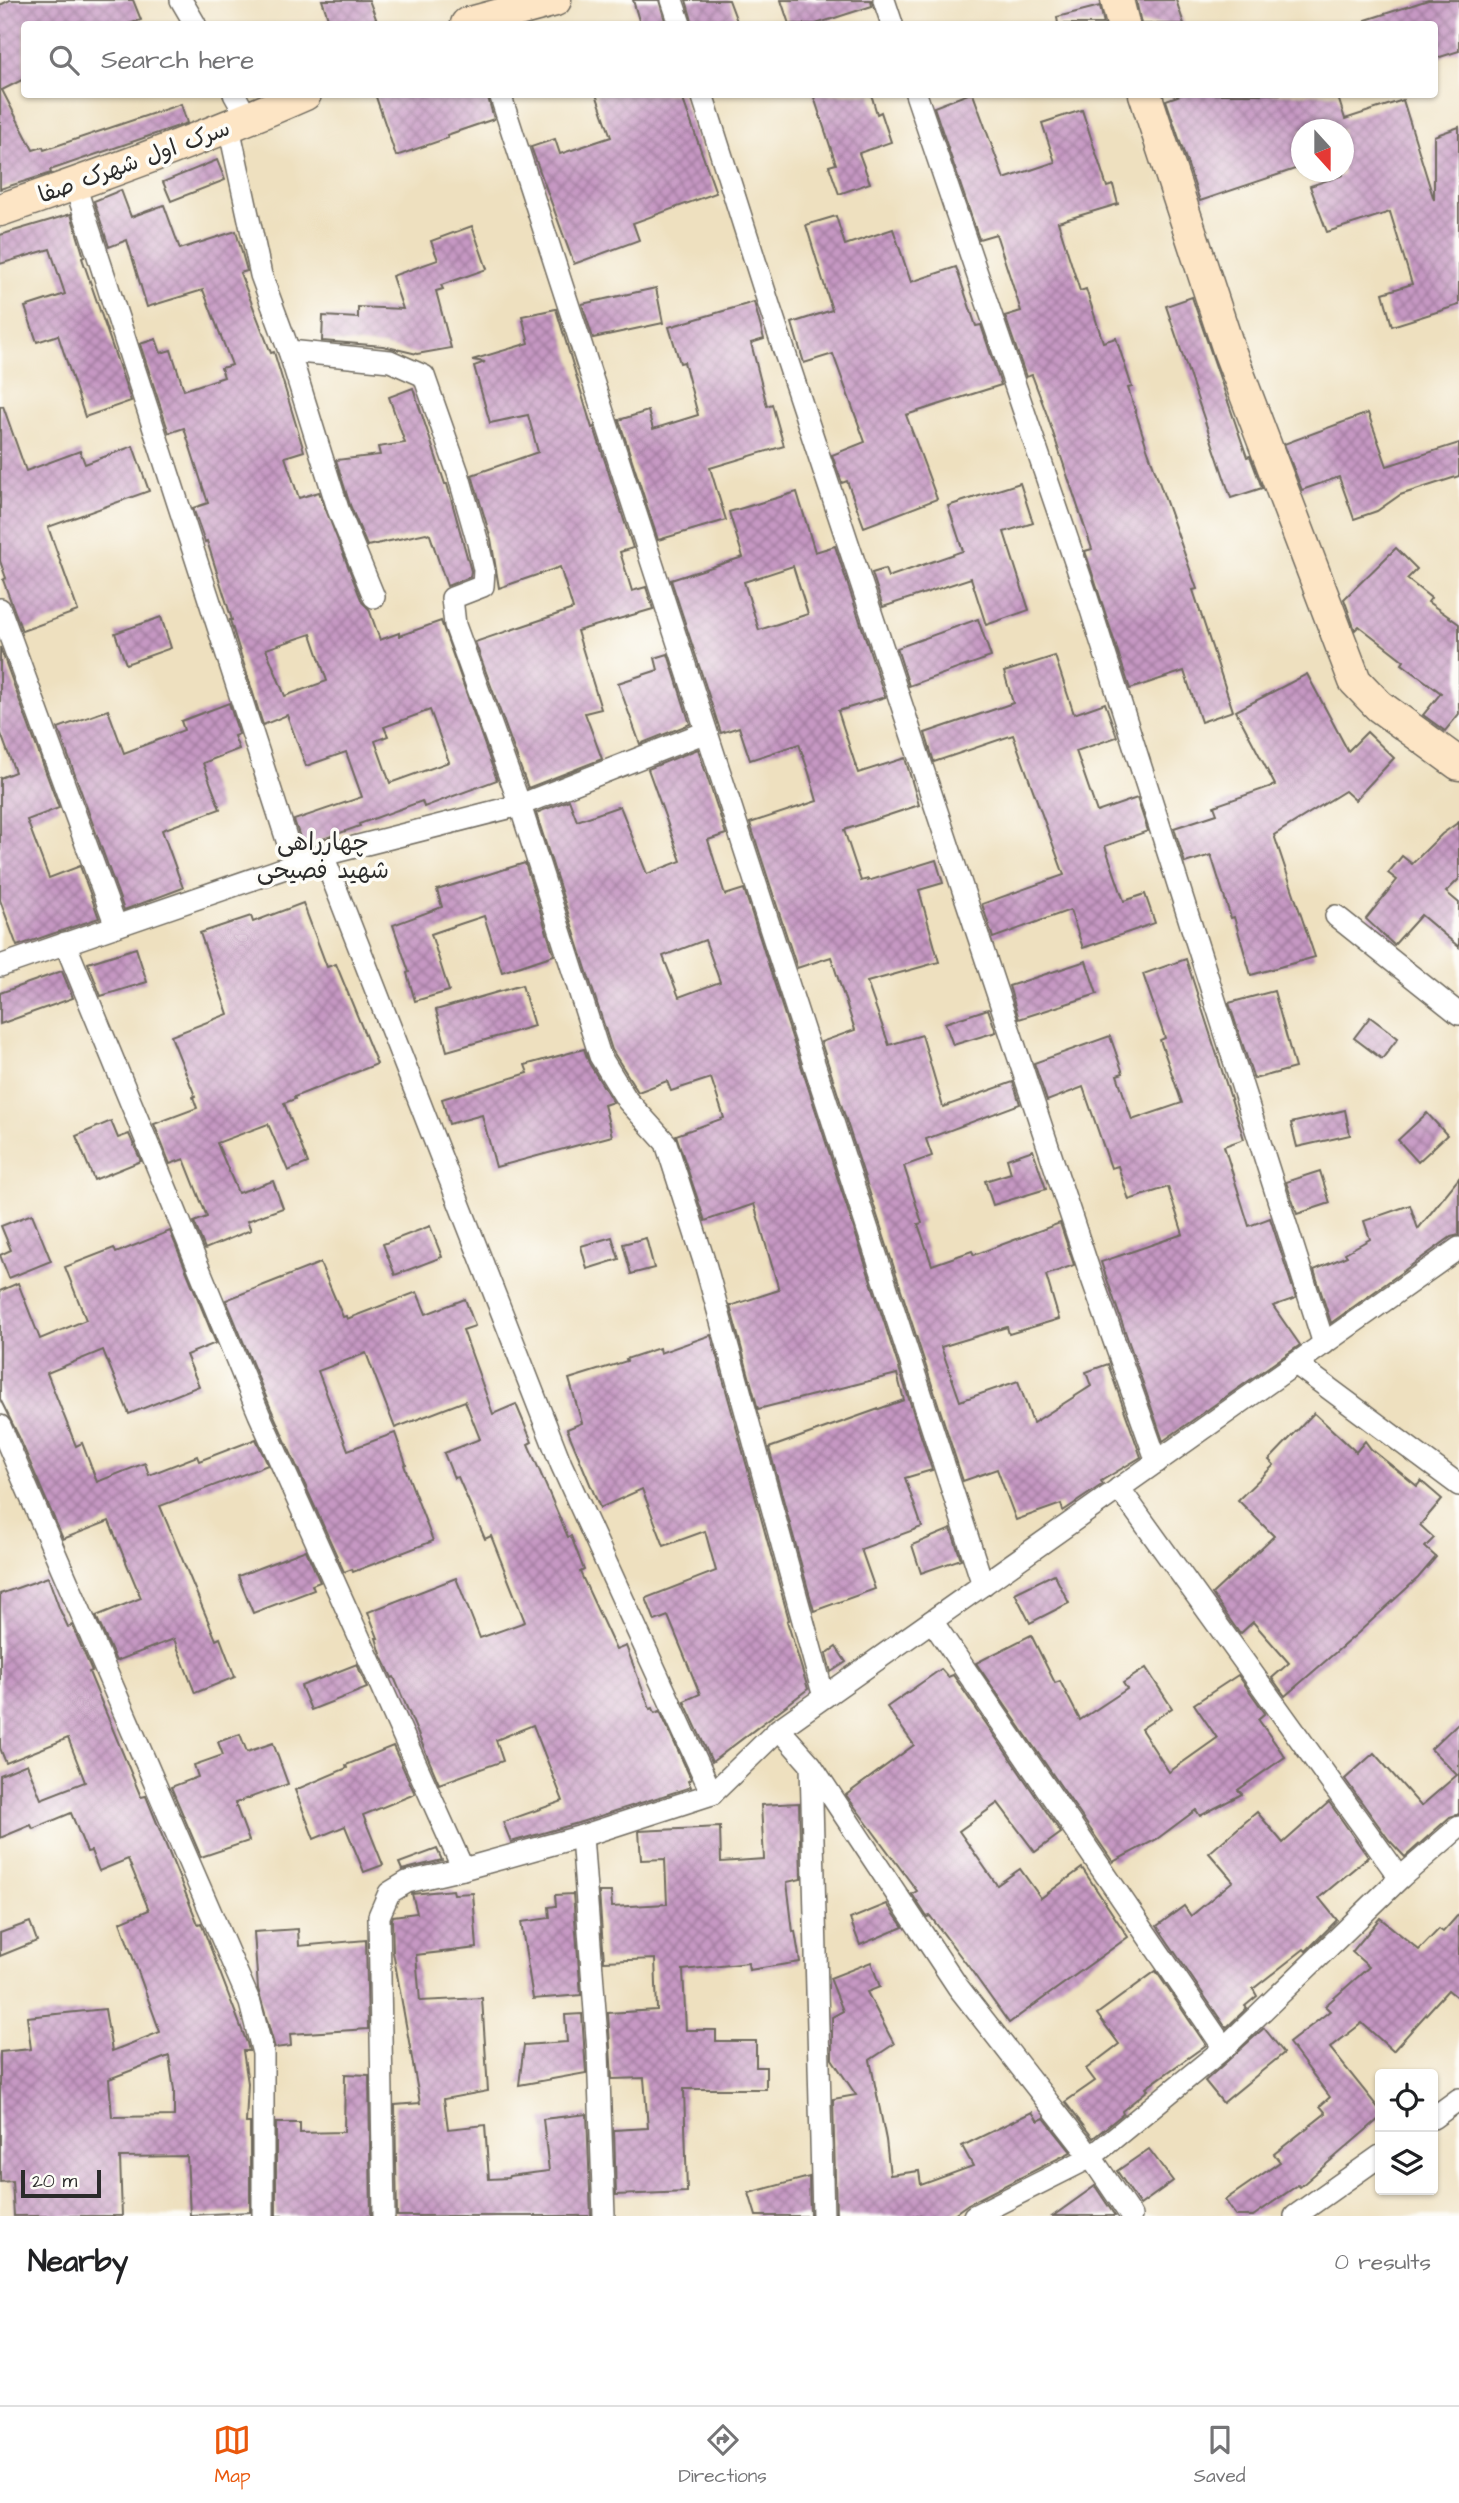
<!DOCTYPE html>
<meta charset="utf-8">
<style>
:root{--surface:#fff;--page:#f6f6f6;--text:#202124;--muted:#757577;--line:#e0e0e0;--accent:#ea580c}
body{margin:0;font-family:"Architects Daughter","Playpen Sans Arabic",sans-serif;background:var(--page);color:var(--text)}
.controls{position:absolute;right:21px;bottom:21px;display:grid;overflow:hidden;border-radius:7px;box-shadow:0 2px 5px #0004}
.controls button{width:63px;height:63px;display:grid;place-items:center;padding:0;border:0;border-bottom:2px solid var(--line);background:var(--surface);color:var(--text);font:35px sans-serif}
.compass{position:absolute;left:1291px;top:119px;width:63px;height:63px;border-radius:50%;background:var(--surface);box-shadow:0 2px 5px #0004;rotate:159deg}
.scale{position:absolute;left:21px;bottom:18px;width:80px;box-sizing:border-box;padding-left:7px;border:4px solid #2b2b2b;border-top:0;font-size:19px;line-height:24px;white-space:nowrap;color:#2b2b2b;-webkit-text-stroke:5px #fdfcf7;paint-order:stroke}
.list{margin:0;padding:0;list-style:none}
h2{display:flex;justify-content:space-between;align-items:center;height:91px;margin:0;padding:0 28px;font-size:30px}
h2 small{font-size:23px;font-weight:400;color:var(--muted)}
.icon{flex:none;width:38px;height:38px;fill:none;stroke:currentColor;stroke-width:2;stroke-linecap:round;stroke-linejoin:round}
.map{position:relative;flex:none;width:1459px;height:2216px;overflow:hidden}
.search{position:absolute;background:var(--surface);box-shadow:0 2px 5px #0004;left:21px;right:21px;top:21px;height:77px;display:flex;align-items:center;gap:18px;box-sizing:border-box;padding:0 24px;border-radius:7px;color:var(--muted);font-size:26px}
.sheet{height:189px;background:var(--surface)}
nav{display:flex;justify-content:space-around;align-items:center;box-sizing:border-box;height:98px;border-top:2px solid var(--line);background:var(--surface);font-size:19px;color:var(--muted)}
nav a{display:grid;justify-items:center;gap:4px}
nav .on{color:var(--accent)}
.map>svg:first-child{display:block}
.building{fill:url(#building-cross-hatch);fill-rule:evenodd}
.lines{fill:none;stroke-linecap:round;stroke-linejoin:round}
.street-casing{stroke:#6f6a5f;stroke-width:24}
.secondary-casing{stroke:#6f6a5f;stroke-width:35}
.street{stroke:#fff;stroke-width:21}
.secondary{stroke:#fde5c5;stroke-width:32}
.labels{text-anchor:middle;stroke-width:7;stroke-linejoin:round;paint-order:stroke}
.street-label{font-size:23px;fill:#2b2b2b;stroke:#fdfcf7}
.neighbourhood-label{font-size:24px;fill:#2b2b2b;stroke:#fdfcf7}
</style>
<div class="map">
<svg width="1459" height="2216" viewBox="0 0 1459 2216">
<defs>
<pattern id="building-cross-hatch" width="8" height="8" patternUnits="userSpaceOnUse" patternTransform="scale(1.75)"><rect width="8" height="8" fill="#c698c3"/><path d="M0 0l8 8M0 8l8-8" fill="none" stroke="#a17c9f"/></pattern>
</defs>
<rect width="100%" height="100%" fill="#fdfcf7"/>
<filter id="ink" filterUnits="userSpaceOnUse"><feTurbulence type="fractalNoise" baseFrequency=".0143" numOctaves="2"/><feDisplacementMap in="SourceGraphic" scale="14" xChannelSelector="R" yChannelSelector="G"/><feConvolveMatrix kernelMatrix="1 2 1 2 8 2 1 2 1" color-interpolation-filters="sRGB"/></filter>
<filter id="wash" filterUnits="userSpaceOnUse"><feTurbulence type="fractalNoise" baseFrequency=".00686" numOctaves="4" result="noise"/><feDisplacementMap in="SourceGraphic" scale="28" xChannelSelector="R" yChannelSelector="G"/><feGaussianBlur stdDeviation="1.57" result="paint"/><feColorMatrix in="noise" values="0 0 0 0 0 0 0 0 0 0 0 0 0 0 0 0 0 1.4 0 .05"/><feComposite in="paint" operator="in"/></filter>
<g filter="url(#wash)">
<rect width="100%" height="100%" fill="#eee0bf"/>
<g id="blocks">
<g class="building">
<path d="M10 0H133L141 20 129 24H24V79L2 90 33 150 43 147 44 150 181 104 187 123 50 170 51 173 0 189V5Z"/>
<path d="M322 0H369L378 24H330Z"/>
<path d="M633 0H659L666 24H640Z"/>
<path d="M686 0H729L738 24H693Z"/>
<path d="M781 0H871L872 6 816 24H789Z"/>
<path d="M1136 0H1176L1184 24H1141Z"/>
<path d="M1428 0H1459V51L1434 59V24H1367L1366 20Z"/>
<path d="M1100 6 1104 24H1058L1057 17Z"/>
<path d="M375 94H487L494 119 447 135 448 138 396 156Z"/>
<path d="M596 94H681L716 193 633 223 639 240 574 264 531 147 555 139 560 154 611 137Z"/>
<path d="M813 94H871L877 114 881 112 891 142 859 153 870 183 839 194 829 166 836 164Z"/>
<path d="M968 94H973L1004 179 1055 162 1042 123 1082 110 1107 187 1113 185 1118 204 1058 222 1080 291 1086 289 1103 342 1116 338 1132 387 1128 388 1147 448 1197 589 1193 590 1233 711 1201 722 1184 671 1130 689 1085 551 1092 549 1047 415 1032 375 1026 377 1005 316 1021 311 996 234 979 239 934 107Z"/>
<path d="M1183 94H1337L1345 119 1403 100 1434 200V136L1459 127V305L1392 326 1383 293 1412 284 1390 212 1327 232 1310 186 1343 175V130H1301V167L1200 201 1166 100Z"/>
<path d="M217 160 225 180 171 201 163 182Z"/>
<path d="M121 190 131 217 164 205 180 249 236 231 247 271 240 273 271 353 274 352 304 451 285 457 299 498 319 492 362 602 369 609 380 640 399 633V636L441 621 497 780 424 807 422 801 359 824 360 826 303 846 294 820 362 797 346 752 306 766 287 715 263 725 230 620H232L207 541 205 542 193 508 208 503 184 428 169 433 140 344 156 339 161 353 171 350 184 390 224 377 221 368 232 365 203 290 147 307 127 240 109 247 94 201ZM311 634 327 681 285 696 266 649ZM430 710 449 762 390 783 375 741 388 736 384 727Z"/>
<path d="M71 214 84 257 82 258 131 401 85 417 58 335 37 342 25 307 65 294 50 249 0 264V235Z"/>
<path d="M836 216 845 245 893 229 911 282 956 267 976 326 981 325 1001 385 906 415 937 499 864 527 847 481 842 483 832 455 865 442 833 354 804 363 792 323 832 310 806 225Z"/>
<path d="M472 226 487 269 441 285 443 289 436 291 451 348 417 354 383 346 322 341 323 316 358 318V307L403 309 392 276 438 260 431 241Z"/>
<path d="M656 288 663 323 593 338 582 304Z"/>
<path d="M1192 297 1247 457 1250 456 1262 488 1231 498 1166 306Z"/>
<path d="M754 302 764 339 751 343 767 406 772 404 784 446 710 468 726 520 658 540 619 420 648 411 653 429 698 415 684 362 680 363 669 327Z"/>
<path d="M556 309 592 428 594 427 633 548 620 552 632 591 646 587 653 609 577 631 601 709 585 713 602 759 528 788 475 642 573 609 560 567 499 588 491 539 472 475 538 452 528 415 490 423 474 366 485 362 472 360 529 343 522 316Z"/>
<path d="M413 388 445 484H447L471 571 470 577 447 586 430 535 426 533 367 546 350 505 336 460 380 455 378 447 405 443 389 397Z"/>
<path d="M3 406 26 471 80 451 85 464 133 446 149 491 48 527 78 611 22 631 3 580 6 578 0 561V407Z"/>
<path d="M1368 413 1387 466 1459 443V476L1400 495 1377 511 1354 519 1339 477 1302 490 1284 444Z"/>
<path d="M1020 483 1033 523 1004 532 1029 610 986 625 971 578 883 607 872 573 885 569 888 577 963 551 948 506Z"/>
<path d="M797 492 815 552 835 546 885 697 838 711 858 773 905 758 919 805 844 830 861 881 868 879V881L936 860 943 883 919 890 939 962 867 982 889 1045 922 1035 943 1107 1013 1082 1020 1104 926 1139 932 1156 904 1166 922 1223 918 1224 932 1265 972 1251 974 1255 1060 1223 1074 1265 1046 1275 1059 1319 1009 1334 1007 1327 941 1347 960 1401 1018 1381 1033 1423 1091 1386 1086 1372 1108 1364 1141 1457 1101 1481 1103 1484 1063 1511 1061 1504 1016 1520 997 1469 963 1481 821 1042 855 1030 831 957 797 968 750 823 817 801 809 773 799 744 750 760 739 727 721 733 671 580 743 557 729 512ZM793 566 808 614 759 630 744 582Z"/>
<path d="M1396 548 1417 569 1407 579 1431 598 1428 602 1459 624V714L1445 731 1423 715 1441 693 1402 664 1404 661 1359 626 1355 630 1344 599Z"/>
<path d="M161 617 171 648 126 664 115 633Z"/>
<path d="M978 619 991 657 909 686 897 648Z"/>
<path d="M0 647 59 808 27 820 49 878 80 866 99 918 17 946 0 900V778L15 772 0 731Z"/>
<path d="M668 654 690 724 640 744 618 683 658 670 655 658Z"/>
<path d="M1055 656 1074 714 1105 703 1117 737 1076 751 1097 812 1137 798 1148 831 1105 846 1124 901 1145 894 1155 923 1083 948 1070 910 993 938 982 904 1064 875 1013 735 934 762 925 733 1013 703 1004 672Z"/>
<path d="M1307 674 1348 751 1367 732 1394 758 1355 800 1345 791 1274 835 1315 957 1251 975 1234 917 1231 918 1211 855 1185 863 1174 828 1217 814 1214 806 1275 785 1236 711Z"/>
<path d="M229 703 239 734 234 736 239 749 203 763 220 809 162 830 183 888 124 910 58 728 108 710 124 753 184 730 181 721Z"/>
<path d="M698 749 726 834 708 840 725 895 744 889 932 1470 905 1478 922 1527 861 1549 875 1589 814 1611 769 1448 904 1400 897 1374 758 1409 730 1306 779 1290 754 1204 705 1221 676 1135 724 1118 711 1078 671 1091 667 1081 638 1092 612 1050 536 813 569 800 577 821 620 806 647 874 681 861 648 769ZM705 940 720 982 679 997 663 956Z"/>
<path d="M1459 822V879L1446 892 1459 903V947L1421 915 1394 945 1366 919 1397 880 1388 873 1402 856 1412 864 1442 834Z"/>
<path d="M525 863 554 955 502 972 484 916 460 924 431 934 449 991 415 1001 407 973 409 972 393 925 442 907 437 890Z"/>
<path d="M303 903 327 967 336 964 377 1064 294 1097 295 1099 284 1103 308 1163 288 1171 268 1124 217 1143 238 1193 273 1181 283 1208 247 1221 251 1230 205 1249 194 1222 207 1217 184 1159 170 1164 154 1124 197 1108 193 1097 195 1096 171 1036 228 1014 200 933 251 916 253 922Z"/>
<path d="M136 948 147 982 101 996 88 963Z"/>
<path d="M1186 959 1244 1139 1224 1146 1249 1226 1270 1218 1296 1298 1273 1306 1300 1345 1163 1441 1101 1262 1183 1234 1168 1187 1129 1200 1118 1166 1111 1168 1083 1087 1047 1101 1034 1063 1110 1036 1123 1073 1117 1075 1132 1120 1182 1103 1160 1040 1165 1038 1143 974Z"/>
<path d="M1086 961 1097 994 1019 1019 1009 986Z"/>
<path d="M62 971 73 998 0 1024V993Z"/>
<path d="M522 985 534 1026 447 1051 436 1010Z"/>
<path d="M1274 991 1295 1068 1254 1079 1229 1003Z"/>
<path d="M988 1009 996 1032 953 1045 945 1023Z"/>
<path d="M1370 1017 1398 1038 1382 1059 1354 1038Z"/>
<path d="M584 1049 589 1063 613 1102 604 1105 612 1136 496 1167 482 1115 449 1124 442 1099 528 1073 525 1065Z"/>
<path d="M1345 1110 1350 1135 1297 1147 1291 1123Z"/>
<path d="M1427 1113 1447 1135 1418 1162 1398 1140Z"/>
<path d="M111 1121 118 1138 129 1134 141 1161 94 1180 76 1136Z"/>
<path d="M1033 1150 1046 1189 993 1205 985 1181 1011 1173 1007 1159Z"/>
<path d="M1320 1171 1330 1203 1297 1214 1286 1182Z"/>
<path d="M1459 1178V1235L1451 1237 1331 1323 1314 1270 1347 1256 1345 1253 1370 1239 1364 1221 1410 1205 1418 1229Z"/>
<path d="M32 1214 51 1261 9 1278 0 1255 11 1250 1 1226Z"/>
<path d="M430 1226 442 1257 395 1275 383 1244Z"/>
<path d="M170 1231 216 1343 186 1355 199 1386 129 1414 103 1350 47 1373 76 1446 82 1443 97 1482 145 1463 149 1475 197 1456 199 1461 256 1439 268 1465 160 1506 216 1640 220 1638 235 1677 195 1693 174 1639 116 1661 96 1616 141 1598 109 1521 63 1539 19 1437 0 1399V1291L18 1283 40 1339 86 1320 65 1267 114 1248 116 1253Z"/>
<path d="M612 1237 619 1259 587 1269 581 1246Z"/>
<path d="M646 1238 654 1268 631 1274 623 1244Z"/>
<path d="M320 1263 343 1317 346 1316 347 1319 417 1292 426 1314 465 1299 475 1326 463 1330 493 1414 516 1404 532 1442 528 1444 568 1537 571 1536 584 1570 580 1572 616 1650 626 1646 650 1709 653 1708 655 1713 660 1711 691 1779 688 1781 691 1787 578 1823 511 1842 503 1822 563 1801 533 1725 496 1740 503 1761 439 1784 394 1677 392 1678 381 1654 376 1638H378L368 1612 456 1578 480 1638 525 1622 491 1536 485 1539 458 1477 454 1478 444 1453 480 1439 465 1401 395 1428 366 1353 318 1371 348 1450 395 1433 406 1464 404 1465 433 1541 353 1572 352 1569 344 1572 271 1409 226 1300Z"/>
<path d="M711 1335 789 1620 787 1621 808 1689 712 1762 684 1701 700 1694 668 1616 655 1621 646 1598 716 1571 705 1531 664 1546 642 1489 600 1508 567 1429 582 1423 569 1379 627 1361 626 1359 659 1348 660 1353Z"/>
<path d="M1314 1413 1356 1452 1365 1441 1371 1449 1417 1486 1421 1481 1442 1499 1420 1525 1434 1538 1425 1547 1436 1557 1418 1578 1358 1633 1285 1696 1272 1678 1289 1663 1253 1622 1240 1634 1212 1594 1274 1536 1238 1500 1274 1465 1269 1460Z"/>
<path d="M951 1529 961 1559 921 1573 912 1545Z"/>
<path d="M306 1550 320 1582 312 1585 314 1590 253 1613 238 1576Z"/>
<path d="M1054 1574 1069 1603 1030 1623 1015 1593Z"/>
<path d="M48 1577 60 1610 68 1627 72 1625 92 1671 89 1672 141 1797 146 1796 198 1924 201 1923 247 2043 249 2051H243L248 2083 246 2123H250V2212L190 2215 187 2156 120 2157 122 2216H14L12 2181 0 2182V2052L31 2049 27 2017 105 2009 112 2051 160 2032 120 1922 149 1910 128 1859 99 1871 91 1851 87 1852 71 1813 33 1829 31 1825 0 1838V1775L27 1764 41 1799 85 1782 68 1738 6 1763 0 1748V1594ZM169 2056 174 2090V2116L112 2117 109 2079Z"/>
<path d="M1031 1635 1055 1683 1060 1681 1080 1720 1127 1689 1123 1683 1146 1668 1172 1708 1141 1729 1169 1772 1217 1738 1194 1704 1238 1675 1265 1713 1258 1719 1285 1757 1238 1790 1242 1794 1200 1816 1196 1810 1157 1839 1113 1862 976 1663Z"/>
<path d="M836 1647 846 1662 831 1672 826 1654Z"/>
<path d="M357 1664 367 1688 311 1710 301 1686Z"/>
<path d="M941 1669 948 1677 953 1675 1061 1833 1035 1852 998 1803 959 1831 997 1885 1020 1869 1041 1898 1082 1868 1128 1937 1009 2023 971 1970 930 1916 927 1917 912 1894 917 1891 846 1795 914 1745 887 1707Z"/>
<path d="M1459 1722V1814L1450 1817 1405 1857 1389 1840 1345 1779 1374 1753 1421 1806 1457 1775 1431 1749Z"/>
<path d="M240 1734 247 1752 273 1743 288 1784 235 1803 249 1841 201 1857 171 1787 198 1777 194 1765 223 1755 218 1742Z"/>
<path d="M393 1746 415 1794 363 1815 383 1865 364 1872 345 1826 314 1839 295 1790 347 1768 346 1765Z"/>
<path d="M1329 1802 1368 1857 1319 1898 1337 1920 1306 1951 1304 1949 1253 1989 1257 1996 1245 2006 1247 2008 1226 2028 1157 1926 1184 1906 1191 1916 1233 1881 1209 1853 1257 1812 1283 1843Z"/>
<path d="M799 1803 801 1879 787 1882 793 1932 795 1931 800 1962 749 1970 748 1963 683 1970 686 2030H716V2041H756V2067H766V2089H684L687 2192 616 2195 614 2130 648 2128 644 2078 612 2079 608 2013 657 2010 655 1959 604 1961 599 1892H611L612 1907 667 1904 665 1859 641 1860 639 1831 720 1827 721 1862 764 1859 761 1805Z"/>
<path d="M437 1849 442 1860 402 1870 399 1863Z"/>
<path d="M453 1890 454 1894 473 1893 477 1948 416 1955 420 2001 482 1998 488 2091 444 2099 448 2129 485 2125 489 2179 508 2178 509 2176 549 2171 543 2119 587 2114 591 2216H397L395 2105 420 2103 393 1952 392 1919 393 1916 417 1913 412 1894Z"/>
<path d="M573 1894 581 1995 533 1999 521 1922 550 1918 549 1907 556 1906 555 1895Z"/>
<path d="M887 1904 903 1927 860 1945 850 1919Z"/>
<path d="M1459 1914V1999L1448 1990 1393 2051 1362 2023 1330 2048 1380 2110V2118L1300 2187 1298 2185 1253 2216H1236L1225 2200 1280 2162 1274 2154 1326 2113 1320 2106 1330 2097 1289 2043 1330 2011 1325 2006 1369 1967 1352 1952 1380 1918 1419 1950 1439 1929 1443 1932Z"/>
<path d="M30 1922 37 1941 0 1956V1933Z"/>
<path d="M298 1929 299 1946 366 1940 368 2029 290 2034 291 2046 275 2048 258 1989 254 1932Z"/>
<path d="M871 1962 880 1987 867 1992 894 2044 870 2060 886 2140 890 2175 919 2171 921 2185 973 2166 962 2146 1032 2112 1038 2121 1044 2118 1071 2152 968 2204 951 2216H836L833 2099 856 2095 832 2059V2017L843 2011 830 1978Z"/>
<path d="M1156 1971 1206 2045 1146 2088 1148 2090 1122 2111 1123 2114 1093 2138 1065 2102 1095 2081 1086 2069 1119 2044 1097 2014Z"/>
<path d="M582 2014 586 2073 519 2085 524 2045 567 2042 565 2015Z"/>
<path d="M1264 2028 1284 2053 1223 2103 1205 2081Z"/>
<path d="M345 2074 369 2075 371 2216H276V2123H300V2133L344 2132Z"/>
<path d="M1149 2149 1173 2181 1140 2205 1117 2171Z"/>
<path d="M809 2177 810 2216H756L749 2193Z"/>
<path d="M1095 2186 1115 2216H1053Z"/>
</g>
</g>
</g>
<g filter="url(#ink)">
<use href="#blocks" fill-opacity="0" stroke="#6f6a5f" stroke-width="2"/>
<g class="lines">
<g class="street-casing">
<g id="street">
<path d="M181 0 195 24"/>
<path d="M672 0 680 24"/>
<path d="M884 0 892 24"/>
<path d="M234 94 248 119"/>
<path d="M500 94 983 1585"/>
<path d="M702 94 770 308 1090 1273 1157 1462"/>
<path d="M916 94 1085 591 1324 1344"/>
<path d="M229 127 261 275 289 351 338 509 374 597"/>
<path d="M75 185 295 865"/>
<path d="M289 351 390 361 424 376 458 473 478 543 484 570 483 586 452 598 455 625 520 805 600 1056 627 1100 666 1143 706 1267 824 1697"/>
<path d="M0 609 116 926"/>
<path d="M323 855 561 1464 712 1794"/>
<path d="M1336 916 1459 1014"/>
<path d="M65 943 259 1414 463 1869"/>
<path d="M0 966 323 855 520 805 706 732"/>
<path d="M1296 1364 1459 1485"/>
<path d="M0 1426 250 2003 263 2053V2216"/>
<path d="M1119 1488 1400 1878"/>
<path d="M932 1621 1224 2048"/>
<path d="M779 1729 811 1765 823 2216"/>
<path d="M811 1765 958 1987 1091 2157 1131 2216"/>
<path d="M582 1836 598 2052 604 2216"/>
<path d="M1433 2118 1459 2099"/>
<path d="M384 2216 379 1916 389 1893 407 1882 463 1869 582 1836 712 1794 779 1729 1459 1248"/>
<path d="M974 2216 1091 2157 1224 2048 1400 1878 1459 1827"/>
<path d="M1295 2216 1380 2156"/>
</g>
</g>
<g class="secondary-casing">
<g id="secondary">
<path d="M1117 0 1123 24"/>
<path d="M467 24 555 0"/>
<path d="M1145 94 1229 350 1355 681 1379 706 1459 764"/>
<path d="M0 210C103 175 205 138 305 94"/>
</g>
</g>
<use href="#street" class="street"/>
<use href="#secondary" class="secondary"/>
</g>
</g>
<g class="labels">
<g class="street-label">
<text transform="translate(134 161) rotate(-20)" y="8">سرک اول شهرک صفا</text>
</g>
<g class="neighbourhood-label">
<text x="323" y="850">چهارراهی<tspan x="323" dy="28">شهید فصیحی</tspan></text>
</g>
</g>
</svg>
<div class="controls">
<button><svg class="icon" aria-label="locate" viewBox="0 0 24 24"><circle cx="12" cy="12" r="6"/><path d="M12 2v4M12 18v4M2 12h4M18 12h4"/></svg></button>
<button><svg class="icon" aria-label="layers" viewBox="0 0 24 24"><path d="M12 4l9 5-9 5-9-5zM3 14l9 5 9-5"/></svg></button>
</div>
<svg class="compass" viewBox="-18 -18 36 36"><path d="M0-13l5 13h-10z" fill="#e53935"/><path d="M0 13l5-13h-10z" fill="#757577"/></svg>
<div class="scale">20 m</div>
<div class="search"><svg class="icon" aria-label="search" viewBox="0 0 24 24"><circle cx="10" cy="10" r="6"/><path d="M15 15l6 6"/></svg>Search here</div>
</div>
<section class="sheet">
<h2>Nearby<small>0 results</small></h2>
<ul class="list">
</ul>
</section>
<nav>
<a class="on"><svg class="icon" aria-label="map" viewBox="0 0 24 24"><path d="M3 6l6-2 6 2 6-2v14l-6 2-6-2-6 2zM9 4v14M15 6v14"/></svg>Map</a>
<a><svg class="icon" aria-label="directions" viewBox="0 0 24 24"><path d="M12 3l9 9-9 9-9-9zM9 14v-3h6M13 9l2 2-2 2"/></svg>Directions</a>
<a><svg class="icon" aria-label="saved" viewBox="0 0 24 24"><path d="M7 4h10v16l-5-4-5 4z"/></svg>Saved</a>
</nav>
